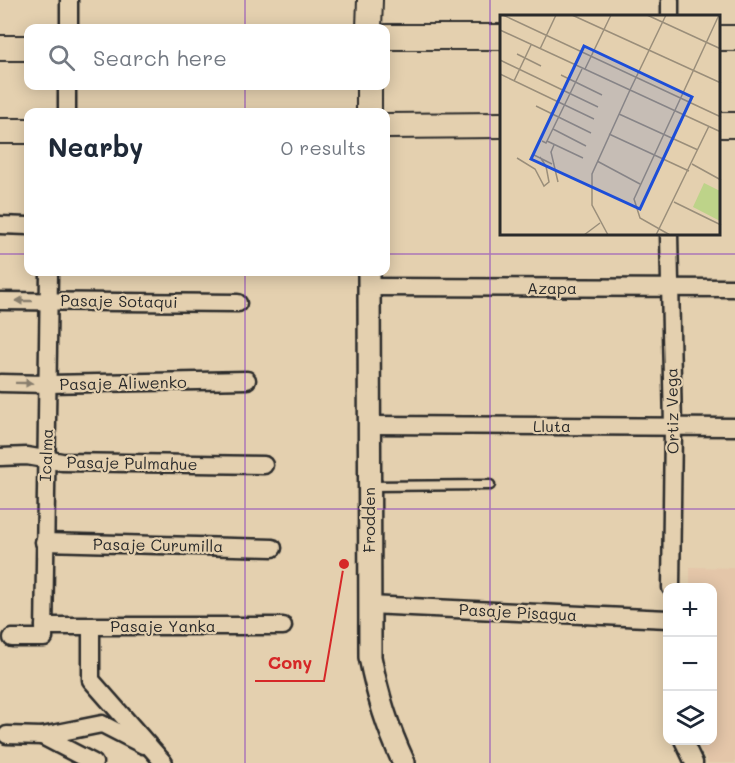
<!DOCTYPE html>
<meta charset="utf-8">
<style>
:root{--surface:#fff;--page:#f6f6f7;--text:#1f2937;--muted:#747a83;--line:#e0e1e3}
body{margin:0;font-family:Mali,sans-serif;background:var(--page);color:var(--text)}
.controls{position:absolute;right:18px;bottom:18px;display:grid;overflow:hidden;border-radius:12px;box-shadow:0 3px 15px #0003}
.controls button{width:54px;height:54px;display:grid;place-items:center;padding:0;border:0;border-bottom:2px solid var(--line);background:var(--surface);color:var(--text);font:30px sans-serif}
.list{margin:0;padding:0;list-style:none}
h2{display:flex;justify-content:space-between;align-items:center;height:78px;margin:0;padding:0 24px;font-size:26px}
h2 small{font-size:20px;font-weight:400;color:var(--muted)}
.icon{flex:none;width:33px;height:33px;fill:none;stroke:currentColor;stroke-width:2;stroke-linecap:round;stroke-linejoin:round}
.map{position:relative;flex:none;width:735px;height:763px;overflow:hidden}
.search{position:absolute;background:var(--surface);box-shadow:0 3px 15px #0003;left:24px;top:24px;width:366px;height:66px;display:flex;align-items:center;gap:15px;box-sizing:border-box;padding:0 21px;border-radius:12px;color:var(--muted);font-size:22px}
.panel{position:absolute;background:var(--surface);box-shadow:0 3px 15px #0003;left:24px;top:108px;width:366px;height:168px;border-radius:12px}
.map>svg:first-child{display:block}
.built{fill:#e4c6a9}
.lines{fill:none;stroke-linecap:round;stroke-linejoin:round}
.service-casing{stroke:#2b2b2b;stroke-width:13}
.minor-casing{stroke:#2b2b2b;stroke-width:21}
.tertiary-casing{stroke:#2b2b2b;stroke-width:26}
.secondary-casing{stroke:#2b2b2b;stroke-width:28}
.service{stroke:#e4d0af;stroke-width:8}
.minor{stroke:#e4d0af;stroke-width:16}
.tertiary{stroke:#e4d0af;stroke-width:21}
.secondary{stroke:#e4d0af;stroke-width:24}
.oneway{fill:#887e6d}
.grid{fill:none;stroke:#7b2cbf;stroke-width:1.5;stroke-opacity:0.55}
.labels{text-anchor:middle;stroke-width:4.5;stroke-linejoin:round;paint-order:stroke}
.street-label{font-size:16px;fill:#2b2b2b;stroke:#e4d0af}
.inset-road{fill:none;stroke:#9a8e7a;stroke-width:1.5}
.view{fill:#1d4ed8;fill-opacity:0.15;stroke:#1d4ed8;stroke-width:3}
.inset-edge{fill:none;stroke:#2b2b2b;stroke-width:3}
.leader{fill:none;stroke:#d62828;stroke-width:2}
.callout-dot{fill:#d62828;stroke:#e4d0af;stroke-width:2}
.callout-label{font-size:18px;text-anchor:middle;font-weight:bold;fill:#d62828;stroke:#e4d0af;stroke-width:4.5;stroke-linejoin:round;paint-order:stroke}
</style>
<div class="map">
<svg width="735" height="763" viewBox="0 0 735 763">
<rect width="100%" height="100%" fill="#e4d0af"/>
<filter id="ink" filterUnits="userSpaceOnUse"><feTurbulence type="fractalNoise" baseFrequency=".0167" numOctaves="2"/><feDisplacementMap in="SourceGraphic" scale="12" xChannelSelector="R" yChannelSelector="G"/><feConvolveMatrix kernelMatrix="1 2 1 2 8 2 1 2 1" color-interpolation-filters="sRGB"/></filter>
<g filter="url(#ink)">
<path class="built" d="M690 567 735 568V763H708L697 741 712 740V588L690 587Z"/>
<g class="lines">
<g class="service-casing">
<path id="service" d="M370 486 490 485"/>
</g>
<g class="minor-casing">
<g id="minor">
<path d="M670 16V0"/>
<path d="M69 28V0"/>
<path d="M67 112V86"/>
<path d="M0 225 28 226"/>
<path d="M669 234 673 427 671 588"/>
<path d="M369 287 735 288"/>
<path d="M0 301 238 303"/>
<path d="M0 383 48 384 247 380"/>
<path d="M369 425 735 427"/>
<path d="M0 457 27 456 62 462 264 465"/>
<path d="M44 542 273 548"/>
<path d="M369 605 668 619"/>
<path d="M44 626H283"/>
<path d="M91 626V680L164 763"/>
<path d="M12 638H44L49 272"/>
<path d="M7 735 42 736 102 724 143 745"/>
<path d="M42 736 94 763"/>
<path d="M683 740 694 763"/>
</g>
</g>
<g class="tertiary-casing">
<path id="tertiary" d="M369 272 370 657C378 697 387 726 404 763"/>
</g>
<g class="secondary-casing">
<g id="secondary">
<path d="M369 28 370 0"/>
<path d="M386 37H501"/>
<path d="M718 38H735"/>
<path d="M0 48H28"/>
<path d="M369 112V86"/>
<path d="M718 125H735"/>
<path d="M386 126 501 125"/>
<path d="M0 131H28"/>
</g>
</g>
<use href="#service" class="service"/>
<use href="#minor" class="minor"/>
<use href="#tertiary" class="tertiary"/>
<use href="#secondary" class="secondary"/>
</g>
<defs><path id="oneway-solid" d="M-6-.8H1V-3.2L6.5 0L1 3.2V.8H-6Z" transform="scale(1.5)"/></defs>
<g class="oneway">
<use href="#oneway-solid" transform="translate(24 301) rotate(-180)"/>
<use href="#oneway-solid" transform="translate(24 383) rotate(1)"/>
</g>
</g>
<path class="grid" d="M245 0V28M490 0V763M245 86V112M0 254H28M386 254H735M245 272V763M0 509H735"/>
<g class="labels">
<g class="street-label">
<text x="552" y="294">Azapa</text>
<text transform="translate(119 301) rotate(1)" y="6">Pasaje Sotaqui</text>
<text transform="translate(123 383) rotate(-1)" y="6">Pasaje Aliwenko</text>
<text transform="translate(672 411) rotate(-91)" y="6">Ortiz Vega</text>
<text x="552" y="432">Lluta</text>
<text transform="translate(46 455) rotate(-88)" y="6">Icalma</text>
<text transform="translate(132 463) rotate(1)" y="6">Pasaje Pulmahue</text>
<text transform="translate(369 520) rotate(-90)" y="6">Frodden</text>
<text transform="translate(158 545) rotate(1)" y="6">Pasaje Curumilla</text>
<text transform="translate(518 612) rotate(3)" y="6">Pasaje Pisagua</text>
<text x="163" y="632">Pasaje Yanka</text>
</g>
</g>
<g transform="translate(500 15)">
<rect width="220" height="220" fill="#e4d0af"/>
<path d="M204 168 220 176V206L193 192Z" fill="#bdd389"/>
<path class="inset-road" d="M3 0 221 102M72 0 221 68M147 0 221 34M0 15 221 117M40 34 56 0M17 39 41 51M0 45 98 92M85 54 111 0M0 59 94 104M61 60 102 80M14 66 31 30M130 75 166 0M36 91 91 118M119 99 198 135M53 114 86 131M109 119 189 156M42 126 46 128 82 54M47 126 83 143M54 130 51 137 58 167M34 140 52 149M17 143 35 154 44 171 49 167 46 151 40 142M97 146 140 169M192 149 221 165M174 187 221 210M84 220 100 208M108 220 92 190V159L130 75M156 220 209 111M170 220 140 203 134 184 219 0"/>
<path class="view" d="M84 31 192 82 140 194 31 144Z"/>
<rect width="220" height="220" class="inset-edge"/>
</g>
<path class="leader" d="M344 564L324 681H255"/>
<circle class="callout-dot" cx="344" cy="564" r="6"/>
<g class="callout-label">
<text x="290" y="669">Cony</text>
</g>
</svg>
<div class="controls">
<button>+</button>
<button>−</button>
<button><svg class="icon" aria-label="layers" viewBox="0 0 24 24"><path d="M12 4l9 5-9 5-9-5zM3 14l9 5 9-5"/></svg></button>
</div>
<div class="search"><svg class="icon" aria-label="search" viewBox="0 0 24 24"><circle cx="10" cy="10" r="6"/><path d="M15 15l6 6"/></svg>Search here</div>
<section class="panel">
<h2>Nearby<small>0 results</small></h2>
<ul class="list">
</ul>
</section>
</div>
